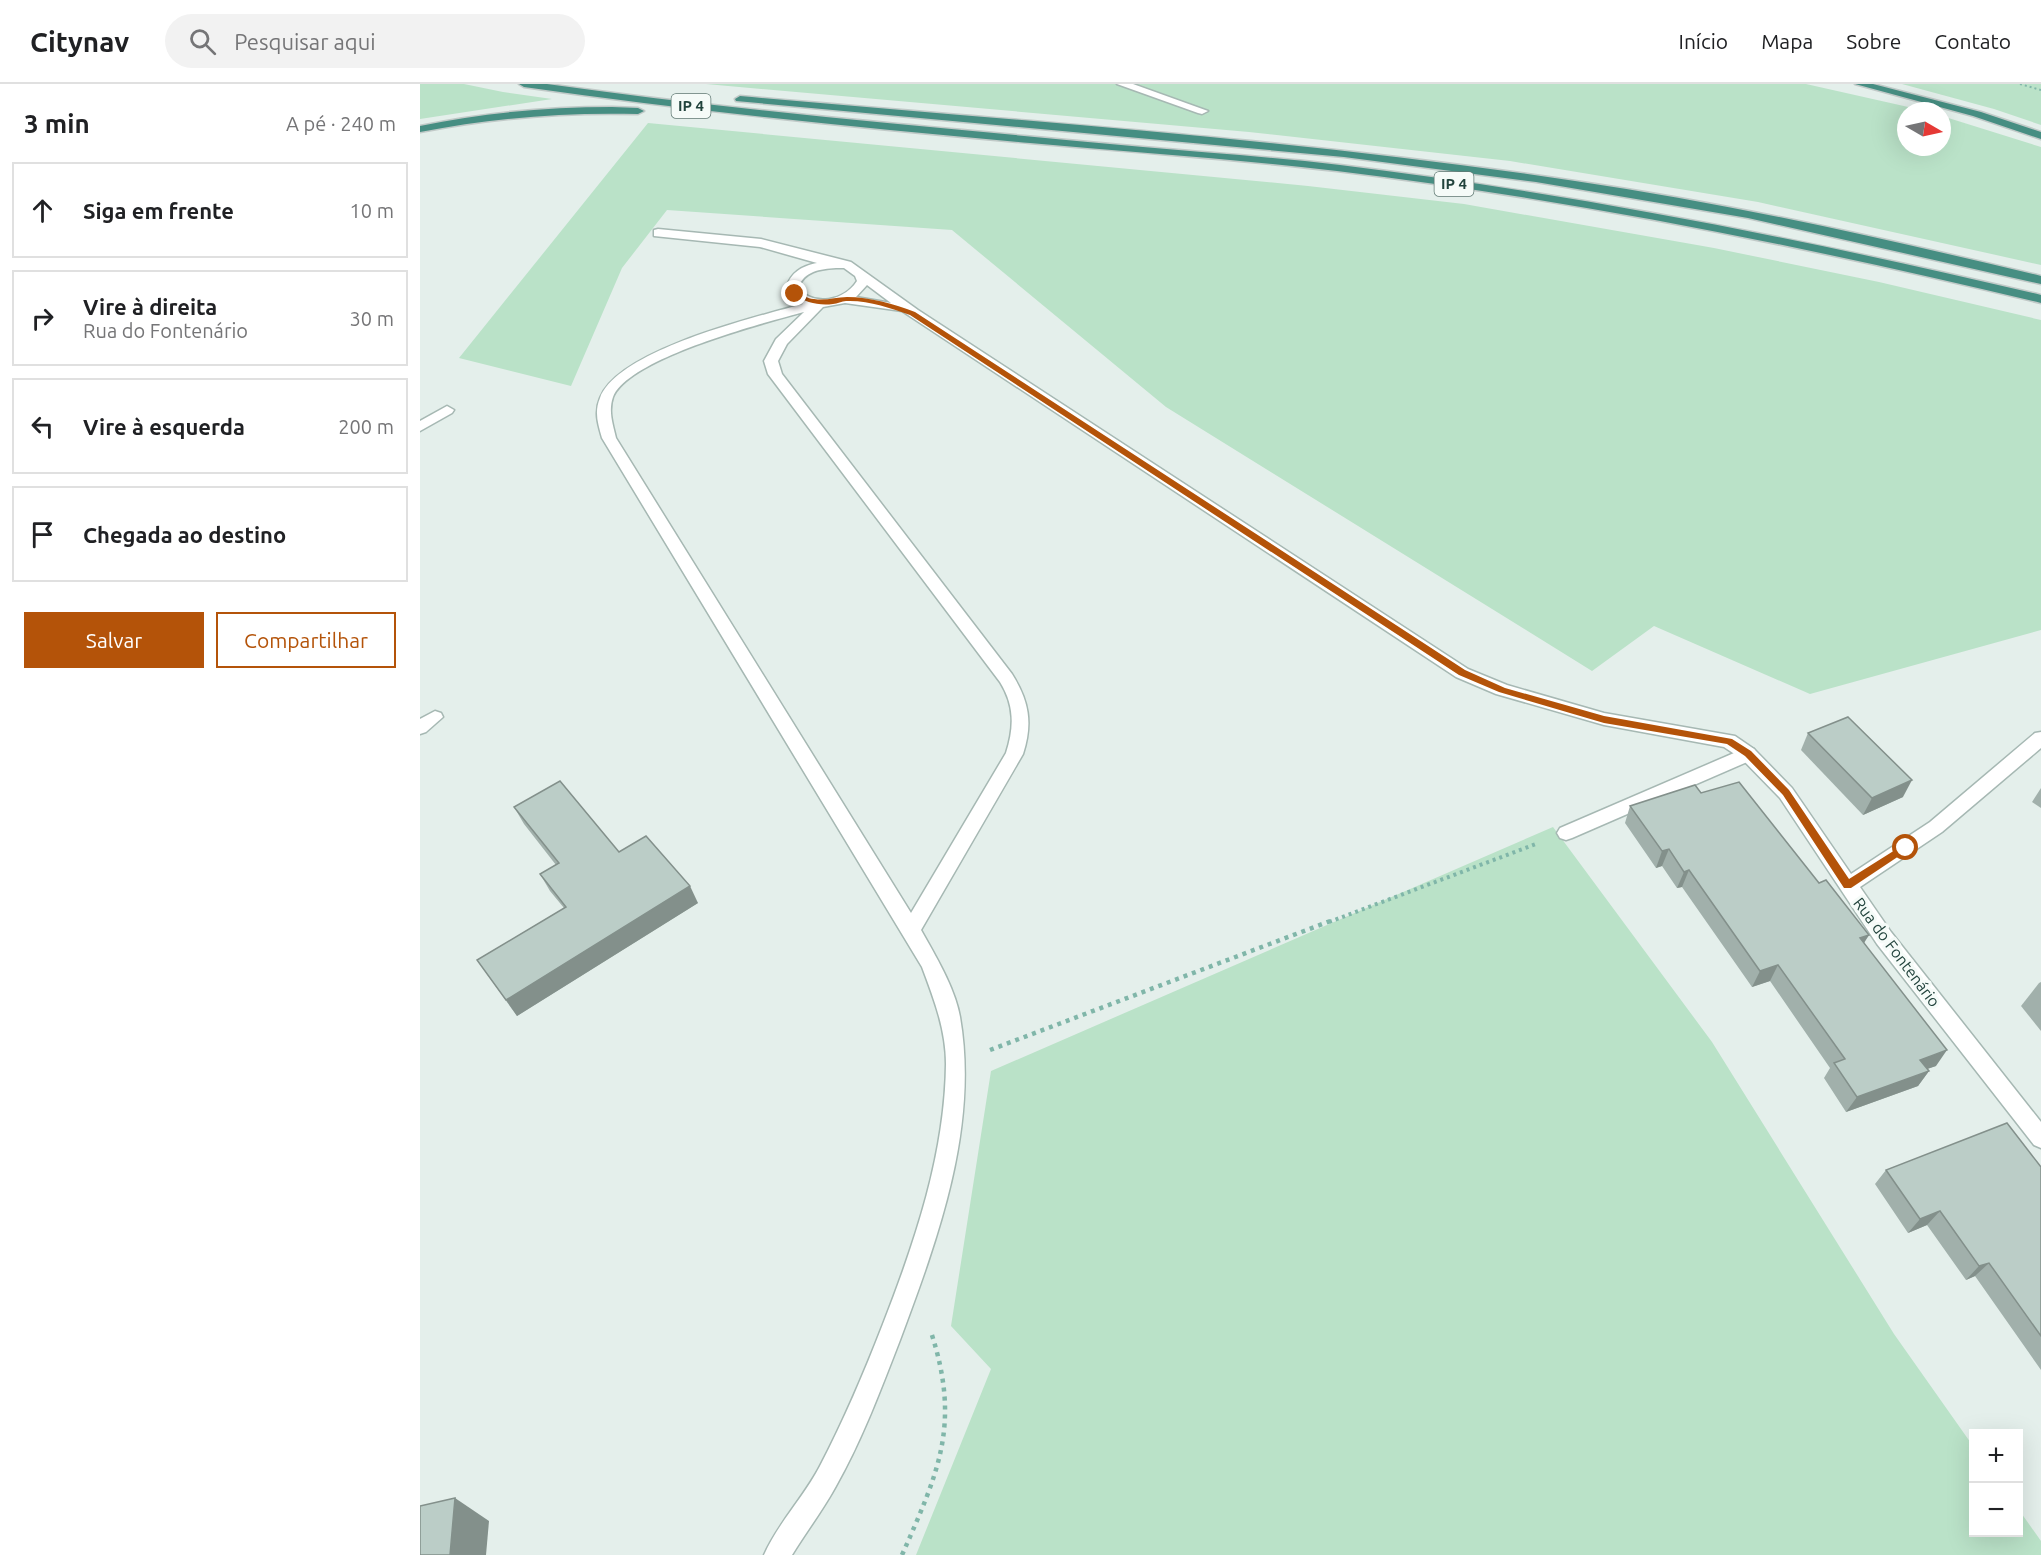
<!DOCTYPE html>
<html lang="pt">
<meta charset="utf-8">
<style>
:root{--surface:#fff;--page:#f2f2f2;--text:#202124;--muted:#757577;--line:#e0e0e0;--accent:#b45309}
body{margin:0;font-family:Ubuntu,sans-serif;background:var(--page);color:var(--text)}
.controls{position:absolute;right:18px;bottom:18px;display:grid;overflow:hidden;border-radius:0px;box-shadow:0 6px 24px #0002}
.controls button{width:54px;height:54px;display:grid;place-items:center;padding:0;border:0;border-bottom:2px solid var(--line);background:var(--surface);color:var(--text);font:30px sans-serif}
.compass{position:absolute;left:1477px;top:18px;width:54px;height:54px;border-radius:50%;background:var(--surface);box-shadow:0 6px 24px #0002;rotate:99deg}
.stop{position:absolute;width:18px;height:18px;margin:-14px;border:4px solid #b45309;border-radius:50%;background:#fff}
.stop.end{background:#b45309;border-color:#fff;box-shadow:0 2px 6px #0008}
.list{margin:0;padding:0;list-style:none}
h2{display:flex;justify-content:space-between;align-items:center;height:78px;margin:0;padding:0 24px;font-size:26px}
h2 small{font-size:20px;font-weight:400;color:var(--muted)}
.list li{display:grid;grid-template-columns:39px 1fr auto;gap:18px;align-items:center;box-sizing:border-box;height:96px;margin:0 12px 12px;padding:0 12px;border:2px solid var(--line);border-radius:0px}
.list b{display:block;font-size:22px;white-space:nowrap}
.list p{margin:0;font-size:20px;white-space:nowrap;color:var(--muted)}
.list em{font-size:20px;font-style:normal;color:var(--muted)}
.actions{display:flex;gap:12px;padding:18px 24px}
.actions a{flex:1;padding:14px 0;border:2px solid var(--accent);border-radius:0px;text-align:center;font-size:21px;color:var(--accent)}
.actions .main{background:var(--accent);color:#fff}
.icon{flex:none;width:33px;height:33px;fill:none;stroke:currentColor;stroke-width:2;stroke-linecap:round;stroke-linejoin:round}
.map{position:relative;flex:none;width:1621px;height:1471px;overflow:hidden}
header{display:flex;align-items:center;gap:36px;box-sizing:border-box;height:84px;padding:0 30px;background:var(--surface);border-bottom:2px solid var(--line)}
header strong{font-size:28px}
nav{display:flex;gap:33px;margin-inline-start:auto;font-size:21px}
.search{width:420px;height:54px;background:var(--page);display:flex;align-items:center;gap:15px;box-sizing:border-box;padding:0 21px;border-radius:33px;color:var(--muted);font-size:22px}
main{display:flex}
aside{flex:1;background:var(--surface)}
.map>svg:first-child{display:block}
.green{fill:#bae2c8}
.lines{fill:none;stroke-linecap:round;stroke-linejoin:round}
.service-casing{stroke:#a6b8b3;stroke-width:3}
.minor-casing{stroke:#a6b8b3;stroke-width:3}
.trunk-casing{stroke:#c1cac8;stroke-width:3}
.path-far2{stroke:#80b6a9;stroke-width:2;stroke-dasharray:2 3;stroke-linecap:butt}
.path-far1{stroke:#80b6a9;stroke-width:4;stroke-dasharray:3 4;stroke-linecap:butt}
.path{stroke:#80b6a9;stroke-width:4.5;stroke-dasharray:4 5;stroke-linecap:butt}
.service{fill:#fff;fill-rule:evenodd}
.minor{fill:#fff;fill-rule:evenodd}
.trunk{fill:#468e82;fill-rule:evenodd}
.wall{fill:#a1b0ab}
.shaded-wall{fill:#83908b}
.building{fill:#bbcdc7;stroke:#83908b;stroke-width:1.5}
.route{fill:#b45309}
.labels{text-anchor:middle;stroke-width:6;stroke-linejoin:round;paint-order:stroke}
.shield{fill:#f5fbf8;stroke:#617a74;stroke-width:1.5}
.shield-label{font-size:15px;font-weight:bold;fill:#21433c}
.street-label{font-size:16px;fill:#21433c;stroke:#f5fbf8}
</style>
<header>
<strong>Citynav</strong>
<div class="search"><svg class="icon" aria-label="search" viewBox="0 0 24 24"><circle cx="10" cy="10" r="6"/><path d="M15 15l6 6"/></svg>Pesquisar aqui</div>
<nav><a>Início</a><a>Mapa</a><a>Sobre</a><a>Contato</a></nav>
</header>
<main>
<aside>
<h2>3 min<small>A pé · 240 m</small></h2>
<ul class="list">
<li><svg class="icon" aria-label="ahead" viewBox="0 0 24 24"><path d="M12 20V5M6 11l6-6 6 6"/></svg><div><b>Siga em frente</b></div><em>10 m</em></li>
<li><svg class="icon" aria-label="right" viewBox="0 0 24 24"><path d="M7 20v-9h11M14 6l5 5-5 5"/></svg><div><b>Vire à direita</b><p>Rua do Fontenário</p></div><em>30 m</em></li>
<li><svg class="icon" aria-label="left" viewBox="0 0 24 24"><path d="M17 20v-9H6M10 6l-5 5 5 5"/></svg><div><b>Vire à esquerda</b></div><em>200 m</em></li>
<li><svg class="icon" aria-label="arrive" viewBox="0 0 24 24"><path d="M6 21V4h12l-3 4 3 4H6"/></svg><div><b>Chegada ao destino</b></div></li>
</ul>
<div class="actions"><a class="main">Salvar</a><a>Compartilhar</a></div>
</aside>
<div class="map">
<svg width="1621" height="1471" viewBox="0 0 1621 1471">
<rect width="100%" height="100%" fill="#e4efeb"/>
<g class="green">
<path d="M0 0H44L83 8 132 15 0 35Z"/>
<path d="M286 0H1386L1506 27H1486V63H1522V32L1621 63V181L1338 118 1090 77 829 48Z"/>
<path d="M1482 0H1621V41L1574 25Z"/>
<path d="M228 39 888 102 1044 120 1294 164 1459 198 1621 236V546L1390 610 1234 542 1172 587 746 323 532 146 247 126 202 184 151 302 39 274Z"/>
<path d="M1133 743 1292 958 1474 1250 1553 1362 1554 1448H1598L1599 1426 1621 1457V1471H496L571 1285 531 1242 571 987Z"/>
</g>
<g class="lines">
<g class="service-casing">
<g id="service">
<path d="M697 0H713L788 27 782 30 778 29Z"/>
<path d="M1328 663 1334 665 1337 670 1334 675 1152 754 1146 756 1140 754 1137 749 1140 744Z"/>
</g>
</g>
<g class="minor-casing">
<g id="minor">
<path d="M238 145 341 155 431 178 498 226 1048 585 1087 601 1184 629 1315 652 1334 665 1372 704 1431 790 1510 738 1615 649 1621 648V664L1522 748 1440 803 1471 848 1621 1038V1064L1614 1061 1457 860 1360 714 1322 675 1304 663 1184 641 1076 610 1036 593 482 227 425 219 403 223 367 260 358 277 362 290 592 590C609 617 613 639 603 670L501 846C515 871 535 904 540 933 559 1043 518 1154 480 1256 461 1305 442 1356 416 1402 403 1426 386 1448 372 1471H344C358 1439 384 1413 400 1382 424 1336 444 1289 463 1240 495 1158 525 1070 526 980 526 946 514 915 502 883L182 354C178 340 174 328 180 314 198 266 336 233 383 220 375 216 371 211 366 204 371 188 382 182 397 179L340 163 234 152V146ZM416 184H424L435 192 437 197C424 217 394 223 378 204 384 187 400 185 416 184ZM447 201 471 219 436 213ZM384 228 356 255 344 277 348 290 580 598C595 622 594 644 586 669L491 829 196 354C193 341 188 327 193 313 209 274 343 239 384 228Z"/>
<path d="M27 322 34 326 32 329 0 347V337Z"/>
<path d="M15 627 21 629 23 633 6 648 0 650V635Z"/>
</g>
</g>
<g class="trunk-casing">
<g id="trunk">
<path d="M99 0H127C325 28 524 44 723 63 789 69 854 73 920 81 1156 110 1389 156 1621 211V219C1389 163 1154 116 917 87 815 75 712 68 610 59 441 44 272 27 104 3Z"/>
<path d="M1435 0H1453L1561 28 1621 48V55L1553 32Z"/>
<path d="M320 12C598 37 878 55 1155 97 1312 120 1467 155 1621 192V200L1328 134 1116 98 924 73 316 17 315 15Z"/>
<path d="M192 23 218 24 224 27 218 30C144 28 72 34 0 48V42C63 29 127 23 192 23Z"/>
</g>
</g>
<path class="path-far2" d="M1600 0 1621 6"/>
<path class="path-far1" d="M909 838 1116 760"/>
<g class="path">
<path d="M570 966 913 836"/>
<path d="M482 1471C519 1387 541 1340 511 1248"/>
</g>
<use href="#service" class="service"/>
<use href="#minor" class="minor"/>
<use href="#trunk" class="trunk"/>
</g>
<g class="wall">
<path d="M1388 649 1483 713 1443 731 1381 666Z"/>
<path d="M1621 704V724L1612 718Z"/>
<path d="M1281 709 1399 799 1449 851 1444 858 1516 982 1507 985 1509 987 1498 1002 1426 1028 1404 994 1410 984 1350 897 1332 903 1262 803 1257 804 1242 782 1236 784 1205 739 1210 722Z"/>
<path d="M94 723 199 768 278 819 97 932 57 876 144 824 130 807 120 790 136 781 104 740Z"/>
<path d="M1621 898V947L1601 922 1619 899Z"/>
<path d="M1621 1083V1286L1555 1192 1546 1196 1507 1141 1488 1149 1455 1100 1466 1086Z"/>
</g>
<g class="shaded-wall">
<path d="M1492 696 1483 713 1443 731 1452 714Z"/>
<path d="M1249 765 1242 782 1236 784 1242 767Z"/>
<path d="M1269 786 1262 803 1257 804 1264 788Z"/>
<path d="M270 802 278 819 97 932 86 916Z"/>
<path d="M1449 851 1439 867 1440 854Z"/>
<path d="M1358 881 1350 897 1332 903 1340 887Z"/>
<path d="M1527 966 1516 982 1489 991 1500 976Z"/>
<path d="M1509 987 1498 1002 1426 1028 1437 1013Z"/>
<path d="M1520 1127 1507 1141 1488 1149 1500 1135Z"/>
<path d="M1569 1179 1555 1192 1546 1196 1559 1182Z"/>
<path d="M35 1414 69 1437 66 1471H30Z"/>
</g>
<g class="building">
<path d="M1428 633 1492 696 1452 714 1388 649Z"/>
<path d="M140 697 199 768 226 752 270 802 86 916 57 876 146 823 120 790 139 779 94 723Z"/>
<path d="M1319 698 1399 799 1406 796 1449 851 1440 854 1527 966 1500 976 1509 987 1437 1013 1414 979 1425 975 1358 881 1340 887 1269 786 1264 788 1249 765 1242 767 1210 722 1275 701 1281 709Z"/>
<path d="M1587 1039 1621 1083V1252L1569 1179 1559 1182 1520 1127 1500 1135 1466 1086Z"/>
<path d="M35 1414 30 1471H0V1422Z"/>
</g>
<path class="route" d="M373 208C381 208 386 215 394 215 406 217 416 213 427 213 450 213 474 220 495 228L1045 586 1085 604 1184 632 1312 655 1331 667 1369 706 1429 795 1483 761H1490L1491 764 1431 804H1424L1363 711 1325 672 1307 660 1184 639 1079 608 1039 591 490 231C470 224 448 216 426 217 422 217 417 220 413 220 398 222 386 218 373 211Z"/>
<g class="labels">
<g class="shield">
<rect x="251.5" y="10" width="39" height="24" rx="4.5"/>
<rect x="1014.5" y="88" width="39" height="24" rx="4.5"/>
</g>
<g class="shield-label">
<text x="271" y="27">IP 4</text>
<text x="1034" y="105">IP 4</text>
</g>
<g class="street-label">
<text transform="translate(1477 868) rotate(53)" y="6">Rua do Fontenário</text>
</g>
</g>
</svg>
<div class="controls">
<button>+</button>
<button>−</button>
</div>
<svg class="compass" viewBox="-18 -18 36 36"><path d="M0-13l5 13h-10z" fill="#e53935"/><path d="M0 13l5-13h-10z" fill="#757577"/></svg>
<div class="stop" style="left:1486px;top:764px"></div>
<div class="stop end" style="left:375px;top:210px"></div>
</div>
</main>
